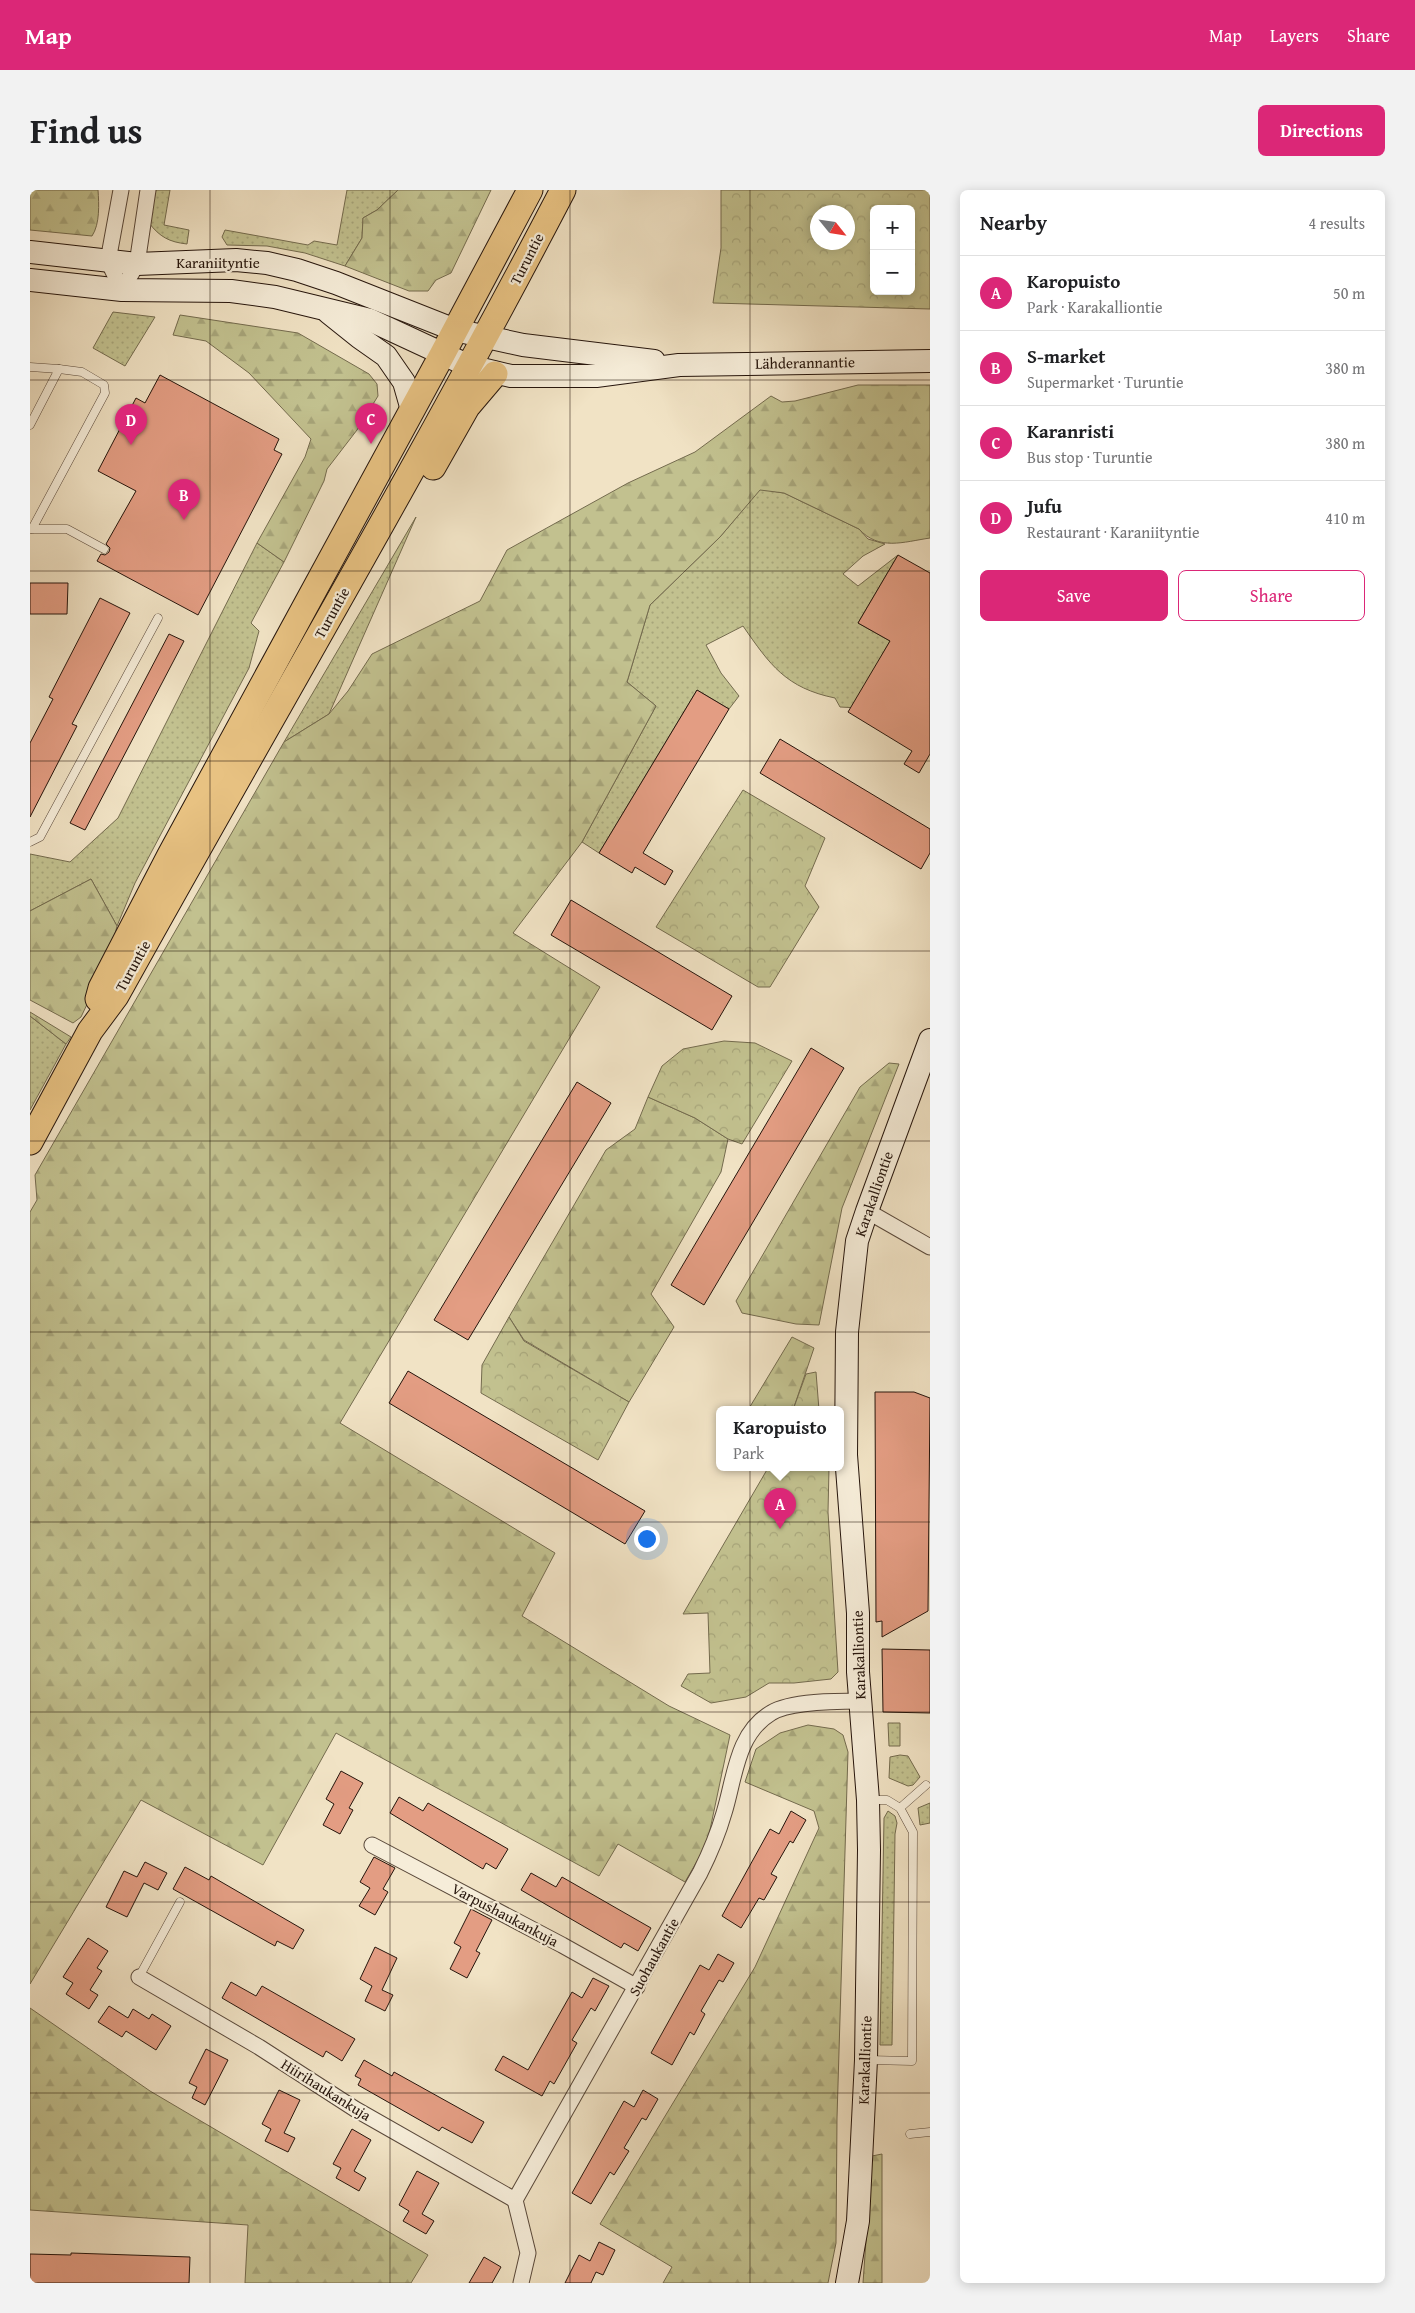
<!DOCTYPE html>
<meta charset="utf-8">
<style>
:root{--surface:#fff;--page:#f2f2f2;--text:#202124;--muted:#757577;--line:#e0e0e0;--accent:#db2777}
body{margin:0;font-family:"Gentium Book Plus",serif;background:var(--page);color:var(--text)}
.controls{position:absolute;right:15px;top:15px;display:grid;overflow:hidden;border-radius:8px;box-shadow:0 2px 12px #0003}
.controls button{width:45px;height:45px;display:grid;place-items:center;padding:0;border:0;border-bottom:1px solid var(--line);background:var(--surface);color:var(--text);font:25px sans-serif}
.compass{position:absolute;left:780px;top:15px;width:45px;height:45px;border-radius:50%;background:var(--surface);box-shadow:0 2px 12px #0003;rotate:120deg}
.you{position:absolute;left:616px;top:1348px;width:18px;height:18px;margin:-12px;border:4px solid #fff;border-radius:50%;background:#1a73e8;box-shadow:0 0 0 8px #1a73e833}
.badge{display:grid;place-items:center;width:32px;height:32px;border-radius:50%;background:var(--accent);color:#fff;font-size:16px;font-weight:700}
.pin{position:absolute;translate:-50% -41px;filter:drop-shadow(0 1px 2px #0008)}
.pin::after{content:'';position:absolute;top:26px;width:18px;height:15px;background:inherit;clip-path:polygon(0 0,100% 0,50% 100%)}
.popup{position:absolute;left:686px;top:1216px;width:128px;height:65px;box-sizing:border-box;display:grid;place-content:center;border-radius:8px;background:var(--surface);filter:drop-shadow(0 1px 4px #0005);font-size:16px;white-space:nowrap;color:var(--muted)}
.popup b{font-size:19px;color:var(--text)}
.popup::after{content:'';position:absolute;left:50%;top:100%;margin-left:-10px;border:10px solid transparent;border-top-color:var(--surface)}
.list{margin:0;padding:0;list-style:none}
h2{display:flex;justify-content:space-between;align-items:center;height:65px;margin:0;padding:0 20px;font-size:21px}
h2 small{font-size:16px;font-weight:400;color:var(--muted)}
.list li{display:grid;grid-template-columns:32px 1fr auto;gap:15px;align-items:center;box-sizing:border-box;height:75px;padding:0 20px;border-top:1px solid var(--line)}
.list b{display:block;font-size:19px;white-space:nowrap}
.list p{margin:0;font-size:16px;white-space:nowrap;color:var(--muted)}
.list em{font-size:16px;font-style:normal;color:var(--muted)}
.actions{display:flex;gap:10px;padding:15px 20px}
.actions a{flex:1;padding:11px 0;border:1px solid var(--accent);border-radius:8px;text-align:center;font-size:18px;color:var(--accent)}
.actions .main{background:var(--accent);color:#fff}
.map{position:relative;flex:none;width:900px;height:2093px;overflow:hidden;border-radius:8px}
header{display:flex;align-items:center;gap:30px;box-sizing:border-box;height:70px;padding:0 25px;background:var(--accent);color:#fff}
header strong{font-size:24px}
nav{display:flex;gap:28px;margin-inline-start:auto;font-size:18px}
.intro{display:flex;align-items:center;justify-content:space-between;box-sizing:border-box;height:120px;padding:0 30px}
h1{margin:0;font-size:35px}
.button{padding:12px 22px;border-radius:8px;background:var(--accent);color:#fff;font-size:18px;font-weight:700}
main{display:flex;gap:30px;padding:0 30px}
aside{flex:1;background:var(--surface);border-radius:8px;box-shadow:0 2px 12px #0003}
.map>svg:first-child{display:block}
.grass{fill:url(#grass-dots);stroke:#746b4e}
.forest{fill:url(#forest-firs);stroke:#746b4e}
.park{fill:url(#park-crowns);stroke:#746b4e;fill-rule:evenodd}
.building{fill:#e39d83;stroke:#26150c}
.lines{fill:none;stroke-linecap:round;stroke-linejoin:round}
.lane-casing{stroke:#59483a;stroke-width:9}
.street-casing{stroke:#59483a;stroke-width:17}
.secondary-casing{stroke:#26150c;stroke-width:24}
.primary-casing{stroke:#26150c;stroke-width:27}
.lane{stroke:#f6edd9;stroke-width:8}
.street{stroke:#f6edd9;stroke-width:15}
.secondary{stroke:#f6edd9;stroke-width:22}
.primary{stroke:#e8c282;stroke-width:25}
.grid{fill:none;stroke:#26150c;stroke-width:1;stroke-opacity:0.55}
.labels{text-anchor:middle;stroke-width:4.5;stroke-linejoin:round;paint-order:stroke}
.street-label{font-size:15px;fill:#26150c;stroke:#f6edd9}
</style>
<header>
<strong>Map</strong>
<nav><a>Map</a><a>Layers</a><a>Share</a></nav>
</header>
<div class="intro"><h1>Find us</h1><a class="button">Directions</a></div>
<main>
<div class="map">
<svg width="900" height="2093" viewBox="0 0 900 2093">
<defs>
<pattern id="grass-dots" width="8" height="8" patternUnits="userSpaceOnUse" patternTransform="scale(1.25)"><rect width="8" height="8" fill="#c2c18f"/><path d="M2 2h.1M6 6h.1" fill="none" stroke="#a7a57a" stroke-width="1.8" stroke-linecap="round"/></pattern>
<pattern id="forest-firs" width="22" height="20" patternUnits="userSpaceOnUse" patternTransform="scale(1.25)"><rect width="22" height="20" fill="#c2c18f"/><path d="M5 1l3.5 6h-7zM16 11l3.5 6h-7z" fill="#a7a57a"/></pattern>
<pattern id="park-crowns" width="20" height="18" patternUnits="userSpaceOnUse" patternTransform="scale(1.25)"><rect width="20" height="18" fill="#c2c18f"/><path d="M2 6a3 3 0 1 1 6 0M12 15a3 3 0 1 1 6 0" fill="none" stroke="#a7a57a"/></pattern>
</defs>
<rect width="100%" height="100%" fill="#f1e3c5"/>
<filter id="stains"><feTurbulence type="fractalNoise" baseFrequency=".004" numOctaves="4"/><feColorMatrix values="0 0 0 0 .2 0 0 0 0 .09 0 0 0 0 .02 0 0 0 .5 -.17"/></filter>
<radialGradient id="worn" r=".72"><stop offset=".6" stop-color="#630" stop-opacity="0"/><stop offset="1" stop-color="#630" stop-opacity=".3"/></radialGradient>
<g class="grass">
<path d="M126 0H140L134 35 159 40 157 54C139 52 130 47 119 33Z"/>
<path d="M317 0H368L347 20 333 28 332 48 315 76 275 63 237 56 197 55 192 47 195 40 278 55 284 51 307 55Z"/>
<path d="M83 122 125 127 95 176 63 158Z"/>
<path d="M730 299 754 303 829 339 838 349 855 354 833 366 813 384 828 396 868 365 828 433 860 451 851 467 829 518 810 517 805 508C756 498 740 475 713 436L676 455 691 483 709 506 699 519 667 500 569 663 552 652 626 516 597 492 620 415 690 347Z"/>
<path d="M386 327 299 524 254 552Z"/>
<path d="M227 353 254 372 221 433 229 441 219 478 105 693 87 736 61 689 0 721V664L40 672 88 628Z"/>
<path d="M0 826 36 854 0 920Z"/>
<path d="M858 1533H870V1556H859Z"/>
<path d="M870 1565 878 1566 890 1587 883 1595 878 1596 859 1588 860 1567Z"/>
<path d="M900 1613V1633L890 1635 888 1618Z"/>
<path d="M858 1621 865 1626 867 1633 865 1644 862 1855H850L854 1628Z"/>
</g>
<g class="forest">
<path d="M0 0H68C69 14 70 34 62 46L0 40Z"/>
<path d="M368 0H461L421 83 406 90 398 101H379L315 76 332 48 333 28 347 20Z"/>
<path d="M150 125 268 143 339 184 347 194 348 206 327 240 297 279 294 291 254 372 227 353 275 267 281 249 219 183 176 151 143 145Z"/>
<path d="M828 195H900V348C873 352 849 361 829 339L754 303 730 300 690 347 620 415 597 492 626 516 552 652 483 743 570 797 310 1233 525 1363 492 1426 639 1516 700 1545 677 1654 655 1692 588 1654 569 1686 306 1543 233 1675 111 1610 0 1794V1022L7 1010 5 985 254 552 299 524 318 501 342 464 450 411 477 360 598 293 665 262 741 206 752 212 765 211Z"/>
<path d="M61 689 87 736 79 768 51 827 43 833 0 810V721Z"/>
<path d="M0 822 41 847 36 854 0 826Z"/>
<path d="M859 873 869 874 812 1018 789 1135 766 1134 712 1123 706 1111 830 897Z"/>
<path d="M618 907 665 928 698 949 691 982 621 1104 644 1137 599 1212 494 1150 479 1127 576 960 605 939Z"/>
<path d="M762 1147 784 1158 763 1220H718Z"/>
<path d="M778 1535 804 1539 813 1545 818 1562 807 1928 806 2053 798 2093H633L642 2077 570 2034 725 1777 789 1638 784 1621 715 1592 726 1559 750 1543Z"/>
<path d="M0 1818 120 1901 398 2065 381 2093H215L218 2035 0 2020Z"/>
<path d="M852 1964V2093H833L842 1966Z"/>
</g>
<g class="park">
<path d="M691 0H900V119L683 113 691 58ZM844 19H881V101H844ZM788 22H818V52H788Z"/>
<path d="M713 600 795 648 775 696 789 717 740 797H728L626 737Z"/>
<path d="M694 851 725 853 762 871 712 954 698 949 665 928 618 907 632 876 653 859Z"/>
<path d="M479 1127 494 1151 599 1212 568 1270 451 1203 452 1175Z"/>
<path d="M786 1182 789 1220H763L776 1184Z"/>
<path d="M738 1278H799L798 1322 808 1482 801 1489 764 1493H739L716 1507 681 1513 651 1496 658 1484 680 1483 678 1423 653 1424Z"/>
</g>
<g class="building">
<path d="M130 185 249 249 244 260 252 264 168 425 67 371 71 364 75 365 79 362 80 358 76 354 106 301 68 281 106 208 115 213Z"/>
<path d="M868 365 900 383V564L889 583 874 574 882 561 818 522 860 451 828 433Z"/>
<path d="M0 393H38L37 424H0Z"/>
<path d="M70 408 100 423 42 534 47 536 0 627V553L23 509 19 507Z"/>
<path d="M139 444 154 451 55 640 40 633Z"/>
<path d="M667 500 699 519 613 663 643 681 635 695 605 677 602 683 569 663Z"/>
<path d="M750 549 900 639V663L891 679 730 583Z"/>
<path d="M541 710 702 806 682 840 521 745Z"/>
<path d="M781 858 814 878 674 1115 641 1095Z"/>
<path d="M547 892 581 913 438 1150 404 1130Z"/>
<path d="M378 1181 615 1321 595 1354 359 1213Z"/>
<path d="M845 1202H884L900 1208 898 1421 852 1447V1431L846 1432Z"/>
<path d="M852 1459 900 1460V1523L853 1522Z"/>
<path d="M311 1581 333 1593 319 1618 323 1620 310 1644 293 1635 304 1614 296 1609Z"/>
<path d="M369 1607 393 1621 398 1613 478 1659 466 1679 456 1673 453 1679 360 1623Z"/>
<path d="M761 1621 776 1630 763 1653 760 1651 741 1684 747 1687 734 1710 729 1708 711 1738 692 1726 740 1639 749 1644Z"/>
<path d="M344 1667 365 1678 353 1699 358 1702 345 1725 329 1716 340 1698 330 1692Z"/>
<path d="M115 1672 137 1683 128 1700 114 1693 97 1727 76 1717 94 1681 107 1687Z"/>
<path d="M155 1677 179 1690 181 1686 274 1740 263 1759 247 1751 245 1756 143 1699Z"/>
<path d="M501 1683 526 1697 532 1687 621 1738 608 1761 594 1753 591 1758 491 1700Z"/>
<path d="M441 1719 462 1730 446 1761 450 1763 437 1788 420 1779 431 1757 424 1753Z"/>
<path d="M58 1748 78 1761 67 1778 72 1781 60 1800 68 1805 59 1819 36 1804 43 1793 33 1787Z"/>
<path d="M345 1757 367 1768 352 1800 363 1805 355 1821 335 1811 342 1796 330 1789Z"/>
<path d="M688 1764 704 1773 693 1792 689 1790 671 1821 675 1824 664 1845 660 1842 642 1875 621 1863 670 1775 679 1780Z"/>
<path d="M563 1788 579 1796 565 1821 561 1818 542 1850 547 1853 524 1894 520 1891 512 1906 465 1880 473 1866 498 1880 542 1802 552 1808Z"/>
<path d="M201 1792 226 1806 232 1796 325 1849 312 1871 296 1861 293 1867 192 1808Z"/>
<path d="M79 1816 98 1828 103 1819 119 1829 122 1824 141 1836 126 1860 96 1841 92 1847 68 1832Z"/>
<path d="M176 1859 198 1870 175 1915 162 1908 167 1897 159 1893Z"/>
<path d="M334 1870 362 1886 364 1882 454 1932 442 1953 412 1937 409 1941 328 1895 331 1889 325 1886Z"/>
<path d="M249 1900 270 1910 254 1943 265 1948 258 1962 235 1951 241 1939 232 1934Z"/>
<path d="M613 1900 628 1909 616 1930 612 1928 594 1958 599 1961 584 1985 580 1982 561 2014 542 2003 594 1911 604 1917Z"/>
<path d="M322 1939 341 1950 324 1981 336 1988 329 2001 306 1988 311 1978 303 1974Z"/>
<path d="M387 1981 409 1993 392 2024 404 2031 396 2044 373 2031 379 2021 369 2015Z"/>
<path d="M569 2052 585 2060 573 2085 566 2082 561 2093H535L549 2065 560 2071Z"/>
<path d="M41 2063 160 2067 159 2093H0V2064L41 2065Z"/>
<path d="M454 2067 471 2077 462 2093H439Z"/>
</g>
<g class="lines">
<g class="lane-casing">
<g id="lane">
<path d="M0 177 29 179"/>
<path d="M0 235 29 179 52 182 74 195 75 203 2 339"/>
<path d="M0 339H37L74 359"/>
<path d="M0 652 10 647 128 428"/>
<path d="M870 1618 896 1595"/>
<path d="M109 1787 150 1712"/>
<path d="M838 1870 882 1871 883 1642 870 1618 857 1610H840"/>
<path d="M880 1944 900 1942"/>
</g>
</g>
<g class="street-casing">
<g id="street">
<path d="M91 0 78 71 92 100"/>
<path d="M92 100 107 74 118 0"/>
<path d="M837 1021 900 1057"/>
<path d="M342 1655 532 1755 607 1797"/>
<path d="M109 1787 229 1857 325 1919 485 2010"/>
<path d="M491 2093 498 2063 485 2010 670 1683C680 1663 688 1644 694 1623 705 1588 706 1544 741 1523 760 1511 808 1511 831 1511"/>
</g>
</g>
<g class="secondary-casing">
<g id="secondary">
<path d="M0 62 107 74 206 70 237 73 267 80 306 93 425 140 493 155 624 171"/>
<path d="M0 90 92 100 201 101 245 107 340 130 439 176 481 186H566L649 175 900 171"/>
<path d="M299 123 329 147 356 166 374 192 382 220"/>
<path d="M817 2093 828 2031 836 1870 839 1660 838 1610 828 1482V1423L816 1265 817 1142 827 1051 837 1021 900 850"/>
</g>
</g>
<g class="primary-casing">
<g id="primary">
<path d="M403 277 437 217 465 184"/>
<path d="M68 809 71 798 140 665 412 165 500 0"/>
<path d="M0 952 60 841 86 806C235 537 391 273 533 0"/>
</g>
</g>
<use href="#lane" class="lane"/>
<use href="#street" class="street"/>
<use href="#secondary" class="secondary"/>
<use href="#primary" class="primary"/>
</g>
<path class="grid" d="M180 0V2093M360 0V2093M540 0V2093M720 0V2093M0 190H900M0 381H900M0 571H900M0 761H900M0 951H900M0 1142H900M0 1332H900M0 1522H900M0 1712H900M0 1903H900"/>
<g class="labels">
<g class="street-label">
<text transform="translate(497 69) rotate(-63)" y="5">Turuntie</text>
<text x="188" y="78">Karaniityntie</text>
<text transform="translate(775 173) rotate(-1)" y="5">Lähderannantie</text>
<text transform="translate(302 423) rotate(-61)" y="5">Turuntie</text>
<text transform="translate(103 776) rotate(-61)" y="5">Turuntie</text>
<text transform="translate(844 1004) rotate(-71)" y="5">Karakalliontie</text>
<text transform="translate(829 1465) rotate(-92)" y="5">Karakalliontie</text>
<text transform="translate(475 1725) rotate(28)" y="5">Varpushaukankuja</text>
<text transform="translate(624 1767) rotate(-61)" y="5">Suohaukantie</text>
<text transform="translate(835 1870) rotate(-88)" y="5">Karakalliontie</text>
<text transform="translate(296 1900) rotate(32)" y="5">Hiirihaukankuja</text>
</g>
</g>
<rect width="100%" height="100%" filter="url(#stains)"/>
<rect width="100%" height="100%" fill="url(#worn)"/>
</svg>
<div class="controls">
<button>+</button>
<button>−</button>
</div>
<svg class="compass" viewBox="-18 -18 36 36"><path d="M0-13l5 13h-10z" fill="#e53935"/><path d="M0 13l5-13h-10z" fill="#757577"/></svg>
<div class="you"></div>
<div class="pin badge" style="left:750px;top:1339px">A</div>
<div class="popup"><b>Karopuisto</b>Park</div>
<div class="pin badge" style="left:154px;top:330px">B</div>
<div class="pin badge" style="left:341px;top:254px">C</div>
<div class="pin badge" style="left:101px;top:255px">D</div>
</div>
<aside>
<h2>Nearby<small>4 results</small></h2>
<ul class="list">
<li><span class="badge">A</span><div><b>Karopuisto</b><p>Park · Karakalliontie</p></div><em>50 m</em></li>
<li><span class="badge">B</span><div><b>S-market</b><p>Supermarket · Turuntie</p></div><em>380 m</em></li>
<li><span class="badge">C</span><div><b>Karanristi</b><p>Bus stop · Turuntie</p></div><em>380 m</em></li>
<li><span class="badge">D</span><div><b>Jufu</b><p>Restaurant · Karaniityntie</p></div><em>410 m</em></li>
</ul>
<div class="actions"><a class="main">Save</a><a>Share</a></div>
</aside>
</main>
